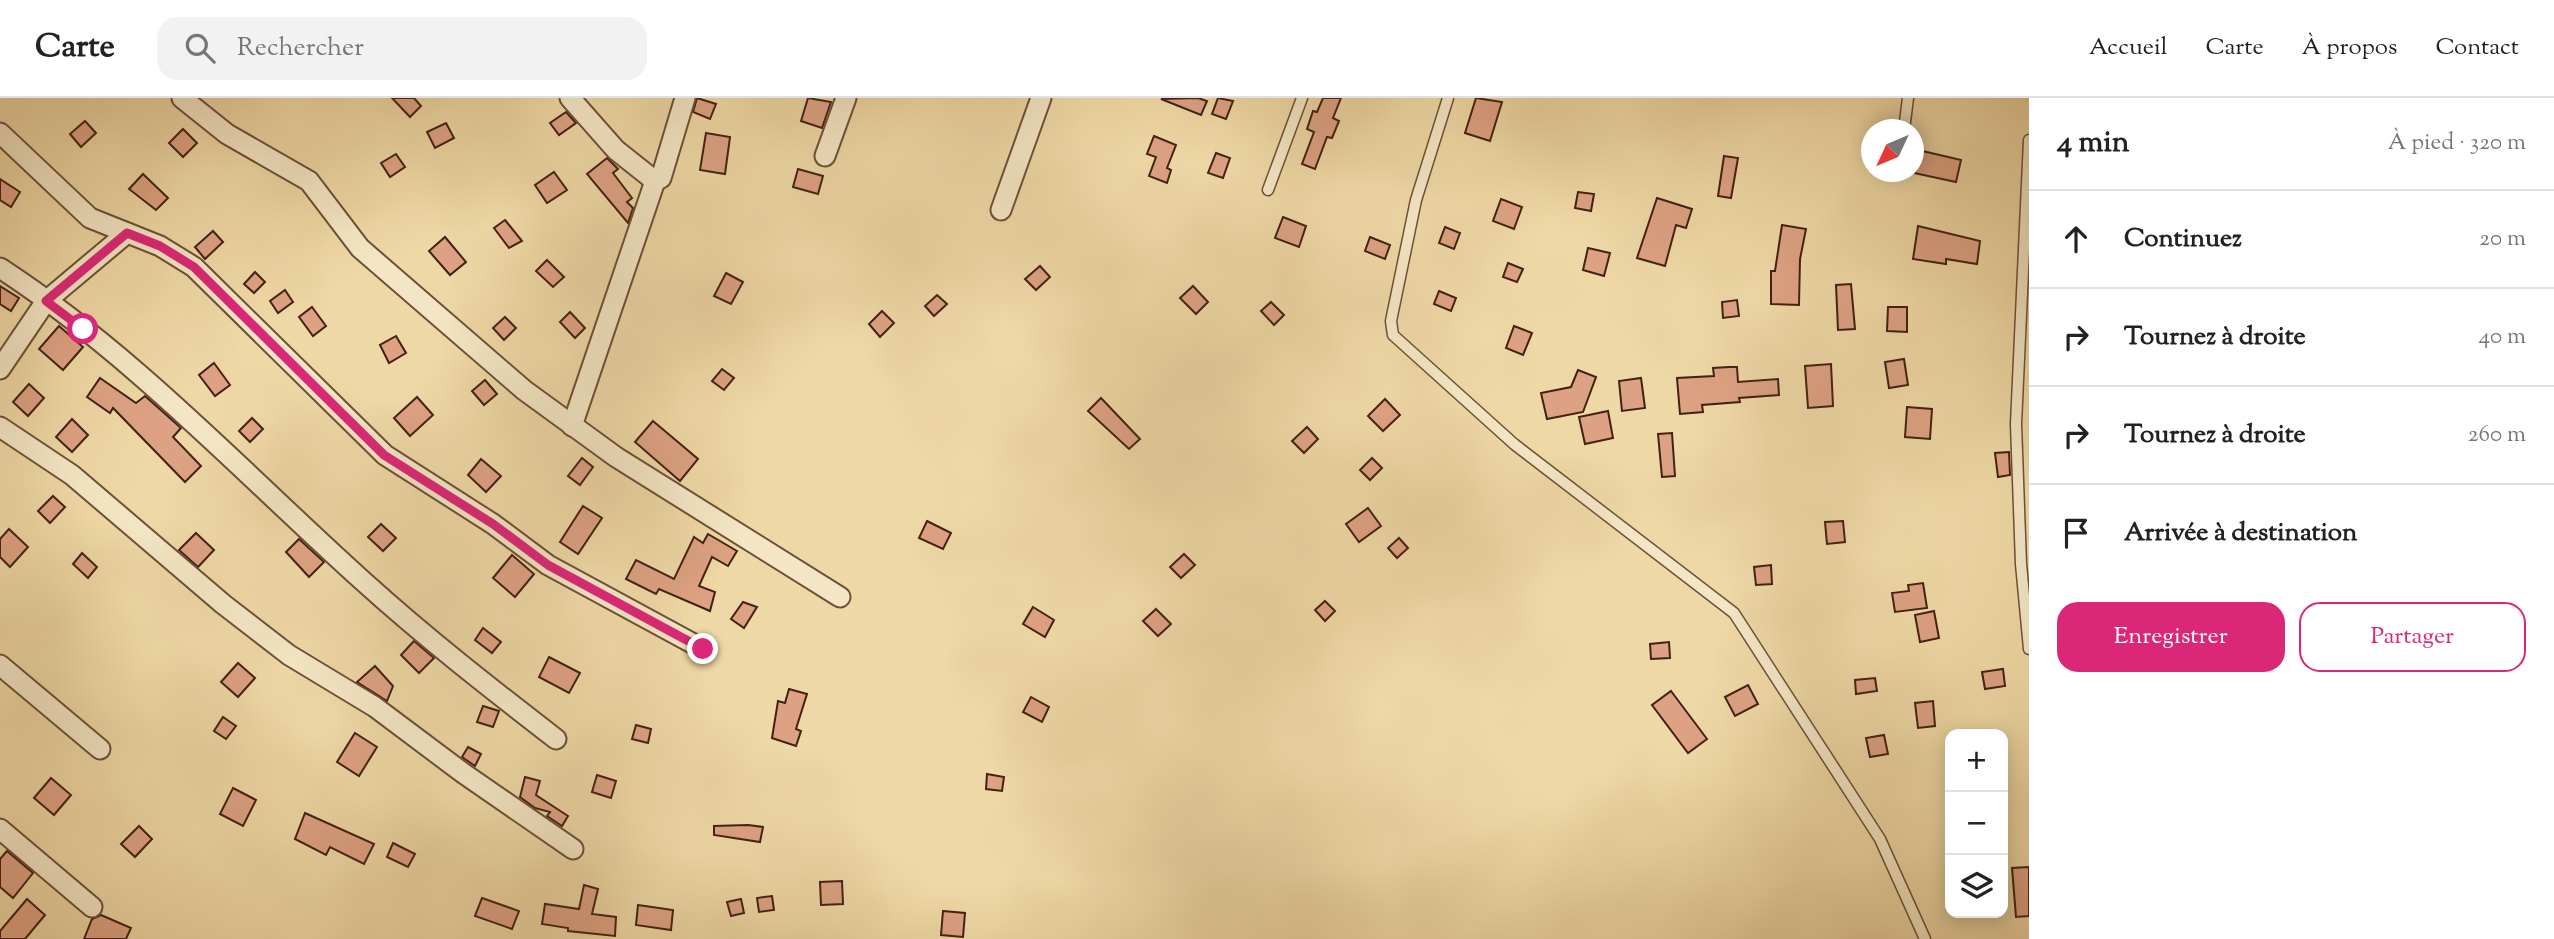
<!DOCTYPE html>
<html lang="fr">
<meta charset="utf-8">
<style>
:root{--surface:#fff;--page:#f2f2f2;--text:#222;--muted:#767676;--line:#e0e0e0;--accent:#db2777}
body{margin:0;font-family:"Sorts Mill Goudy",serif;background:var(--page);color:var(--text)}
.controls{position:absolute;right:21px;bottom:21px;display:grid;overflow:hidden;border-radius:14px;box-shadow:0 4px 18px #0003}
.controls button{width:63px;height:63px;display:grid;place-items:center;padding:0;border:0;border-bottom:2px solid var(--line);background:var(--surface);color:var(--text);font:35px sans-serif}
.compass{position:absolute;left:1861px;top:21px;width:63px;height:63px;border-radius:50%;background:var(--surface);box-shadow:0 4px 18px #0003;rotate:226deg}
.stop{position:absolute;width:21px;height:21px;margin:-16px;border:5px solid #db2777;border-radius:50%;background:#fff}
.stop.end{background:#db2777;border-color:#fff;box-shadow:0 2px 7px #0008}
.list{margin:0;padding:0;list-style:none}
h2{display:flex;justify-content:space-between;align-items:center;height:91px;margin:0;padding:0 28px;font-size:30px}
h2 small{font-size:23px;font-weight:400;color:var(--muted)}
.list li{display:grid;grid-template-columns:46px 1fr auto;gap:21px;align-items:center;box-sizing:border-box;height:98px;padding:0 28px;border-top:2px solid var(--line)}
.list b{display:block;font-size:26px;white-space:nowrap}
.list em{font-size:23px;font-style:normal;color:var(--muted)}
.actions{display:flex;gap:14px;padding:21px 28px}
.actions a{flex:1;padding:16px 0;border:2px solid var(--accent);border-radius:21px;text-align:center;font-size:24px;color:var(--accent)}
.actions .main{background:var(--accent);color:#fff}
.icon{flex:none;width:38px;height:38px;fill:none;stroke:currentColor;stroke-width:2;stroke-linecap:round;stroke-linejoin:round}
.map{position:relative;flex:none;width:2029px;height:841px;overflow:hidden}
header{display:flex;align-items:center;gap:42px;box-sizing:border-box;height:98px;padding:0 35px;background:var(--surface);border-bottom:2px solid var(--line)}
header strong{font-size:33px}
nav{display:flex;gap:38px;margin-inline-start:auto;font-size:24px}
.search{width:490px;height:63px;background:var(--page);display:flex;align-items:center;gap:18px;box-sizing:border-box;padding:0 24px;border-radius:21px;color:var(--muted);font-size:26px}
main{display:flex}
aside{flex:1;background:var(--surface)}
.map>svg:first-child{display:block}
.building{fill:#dda283;stroke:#432114;stroke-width:2}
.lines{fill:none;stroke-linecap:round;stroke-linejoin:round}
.lane-casing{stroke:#6e4f38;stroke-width:13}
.street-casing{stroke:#6e4f38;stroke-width:23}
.lane{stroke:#f4e6c4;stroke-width:10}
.street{stroke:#f4e6c4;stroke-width:19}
.route{stroke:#db2777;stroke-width:9}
</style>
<header>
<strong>Carte</strong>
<div class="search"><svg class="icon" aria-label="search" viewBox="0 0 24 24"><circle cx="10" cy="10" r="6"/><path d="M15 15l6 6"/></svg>Rechercher</div>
<nav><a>Accueil</a><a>Carte</a><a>À propos</a><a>Contact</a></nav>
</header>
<main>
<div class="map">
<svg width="2029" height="841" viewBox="0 0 2029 841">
<rect width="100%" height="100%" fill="#eed8a5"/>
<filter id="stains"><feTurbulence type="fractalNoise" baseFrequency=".00286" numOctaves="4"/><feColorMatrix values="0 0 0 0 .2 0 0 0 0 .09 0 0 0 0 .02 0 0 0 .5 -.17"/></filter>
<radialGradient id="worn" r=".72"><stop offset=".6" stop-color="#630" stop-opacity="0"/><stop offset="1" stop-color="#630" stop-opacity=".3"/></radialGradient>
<g class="building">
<path d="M392 0H414L421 8 410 19Z"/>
<path d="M697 0 716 6 710 21 693 14Z"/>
<path d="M808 0 831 4 822 30 801 23Z"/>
<path d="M1198 0 1207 3 1201 17 1161 1Z"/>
<path d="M1218 0 1233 3 1226 21 1212 16Z"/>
<path d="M1323 0H1341L1333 20 1339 23 1332 40 1327 39 1315 71 1302 66 1314 34 1307 31 1313 13 1317 14Z"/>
<path d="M1476 0 1502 4 1490 43 1465 35Z"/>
<path d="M566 14 576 25 559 37 550 25Z"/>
<path d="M85 23 96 35 81 49 70 36Z"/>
<path d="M446 25 454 40 435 50 427 34Z"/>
<path d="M183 31 197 45 183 59 169 45Z"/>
<path d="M706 35 730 39 725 76 700 72Z"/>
<path d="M1154 38 1176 47 1167 70 1171 72 1167 85 1149 78 1156 59 1147 56Z"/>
<path d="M1914 51 1961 62 1956 84 1914 75Z"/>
<path d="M1216 55 1230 60 1223 80 1208 75Z"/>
<path d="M396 56 405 69 390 79 381 65Z"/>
<path d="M1724 58 1738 60 1731 100 1718 98Z"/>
<path d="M607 60 618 71 613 75 632 100 627 104 633 110 628 125 587 76Z"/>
<path d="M798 71 823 78 818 96 793 89Z"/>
<path d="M554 74 567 92 547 105 535 87Z"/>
<path d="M143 76 168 100 156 112 129 91Z"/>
<path d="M0 81 20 94 11 109 0 102Z"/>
<path d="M1578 94 1594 96 1591 113 1575 110Z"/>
<path d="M1657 100 1692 111 1686 130 1676 127 1665 168 1637 160Z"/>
<path d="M1501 101 1522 109 1514 131 1493 123Z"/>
<path d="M1283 119 1306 128 1299 149 1275 140Z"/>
<path d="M505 122 522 143 509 150 494 130Z"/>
<path d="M1782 127 1806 131 1800 161 1799 207 1771 206V173H1775Z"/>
<path d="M1918 128 1980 143 1977 166 1946 161V166L1913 161Z"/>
<path d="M1445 129 1460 135 1454 151 1439 145Z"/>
<path d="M213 133 223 144 205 161 195 149Z"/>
<path d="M445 139 466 164 450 177 429 153Z"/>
<path d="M1370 139 1390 147 1385 161 1365 153Z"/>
<path d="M1588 150 1610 155 1604 178 1583 172Z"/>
<path d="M547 162 564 179 553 189 536 173Z"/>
<path d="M1508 165 1523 171 1517 184 1503 179Z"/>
<path d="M1040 168 1050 179 1036 192 1025 181Z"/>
<path d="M255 174 265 184 254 195 244 186Z"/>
<path d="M726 175 743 184 731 206 714 198Z"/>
<path d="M1851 186 1855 231 1838 232 1836 187Z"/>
<path d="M0 188 19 200 11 213 0 206Z"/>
<path d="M1193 188 1208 204 1196 216 1180 200Z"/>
<path d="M285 192 293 204 278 215 270 203Z"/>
<path d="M1439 193 1456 200 1451 213 1434 206Z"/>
<path d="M937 197 947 206 934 218 925 208Z"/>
<path d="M1737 202 1739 218 1723 220 1722 204Z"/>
<path d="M1271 204 1284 217 1274 227 1261 213Z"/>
<path d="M312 209 326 228 313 238 299 219Z"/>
<path d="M1888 209H1907V234L1887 233Z"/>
<path d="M882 213 894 225 880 239 869 226Z"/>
<path d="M570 214 585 230 575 240 560 224Z"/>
<path d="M505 219 516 230 504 242 493 230Z"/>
<path d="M59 228 83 249 63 272 39 251Z"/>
<path d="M1514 228 1532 235 1523 257 1506 250Z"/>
<path d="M396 238 406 255 389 265 380 247Z"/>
<path d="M1904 261 1908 287 1889 290 1885 264Z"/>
<path d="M214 265 230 287 215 298 199 277Z"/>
<path d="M1831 266 1833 308 1808 310 1805 268Z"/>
<path d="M1729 269H1737L1738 284 1778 281 1779 297 1739 300 1740 304 1702 307 1703 314 1680 316 1677 280 1714 278 1713 270Z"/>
<path d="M722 271 734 280 724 292 712 283Z"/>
<path d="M1578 272 1596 279 1583 314 1547 321 1541 295 1571 289Z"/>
<path d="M100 280 136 305 145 298 181 330 173 339 201 368 185 384 113 310 110 315 87 299Z"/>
<path d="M1641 280 1645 310 1622 313 1619 283Z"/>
<path d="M485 282 497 296 484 307 472 293Z"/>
<path d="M29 286 44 300 28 318 13 304Z"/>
<path d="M417 299 433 317 410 338 394 320Z"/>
<path d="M1101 300 1140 341 1129 351 1088 313Z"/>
<path d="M1385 301 1400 317 1383 333 1368 318Z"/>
<path d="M1907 309 1932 311 1930 341 1905 339Z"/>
<path d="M1608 313 1613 340 1585 346 1579 319Z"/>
<path d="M252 320 263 331 250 344 239 333Z"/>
<path d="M72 321 88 337 72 354 56 339Z"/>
<path d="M653 323 698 361 680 383 635 344Z"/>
<path d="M1307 329 1318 341 1304 355 1292 343Z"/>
<path d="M1672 335 1675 378 1662 379 1658 336Z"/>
<path d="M2009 354 2010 377 1998 379 1995 355Z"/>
<path d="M582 360 593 369 580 387 568 378Z"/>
<path d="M1372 360 1382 370 1370 382 1360 372Z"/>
<path d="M481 361 501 378 486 394 468 377Z"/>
<path d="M53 398 65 409 50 425 38 413Z"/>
<path d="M583 408 602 420 578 456 560 444Z"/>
<path d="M1368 410 1381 428 1359 444 1346 426Z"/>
<path d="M927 423 951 435 943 451 919 440Z"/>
<path d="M1843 423 1845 444 1827 446 1825 424Z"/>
<path d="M381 426 396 440 383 453 368 439Z"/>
<path d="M9 431 28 449 10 469 0 459V441Z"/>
<path d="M196 435 214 452 198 469 179 452Z"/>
<path d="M708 436 737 453 728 468 712 459 699 488 715 494 710 513 659 491 656 496 626 481 636 462 674 481 694 439 703 445Z"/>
<path d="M1399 440 1408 450 1397 460 1388 450Z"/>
<path d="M299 441 324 464 309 479 286 454Z"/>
<path d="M82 455 97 469 88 480 73 466Z"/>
<path d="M1184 456 1195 467 1181 480 1170 469Z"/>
<path d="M512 457 534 476 515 499 493 480Z"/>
<path d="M1771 467 1772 486 1756 487 1754 469Z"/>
<path d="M1923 485 1927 510 1895 514 1892 495 1909 493 1908 487Z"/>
<path d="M1325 503 1335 513 1325 523 1315 512Z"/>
<path d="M743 504 757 509 744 530 731 521Z"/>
<path d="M1033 509 1054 522 1045 539 1023 526Z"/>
<path d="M1156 511 1171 526 1158 538 1143 523Z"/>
<path d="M1934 513 1939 540 1920 544 1915 517Z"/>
<path d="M483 530 501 544 492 555 475 542Z"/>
<path d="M414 543 434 560 419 575 401 557Z"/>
<path d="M1669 544 1670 560 1651 561 1650 546Z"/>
<path d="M549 559 580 575 569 595 539 579Z"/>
<path d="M238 565 255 580 238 599 221 584Z"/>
<path d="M375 568 393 588 387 603 357 584Z"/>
<path d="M2003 571 2005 588 1985 591 1982 574Z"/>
<path d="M1875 580 1877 593 1856 596 1855 582Z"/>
<path d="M1748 587 1758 606 1735 618 1725 599Z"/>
<path d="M789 591 807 596 796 631 801 633 796 648 772 640 778 603 785 605Z"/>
<path d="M1671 593 1707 641 1688 655 1652 607Z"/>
<path d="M1031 599 1049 609 1042 624 1023 614Z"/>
<path d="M1933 603 1935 628 1918 630 1915 605Z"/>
<path d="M483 608 499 613 493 629 477 624Z"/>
<path d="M223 619 236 628 226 641 214 633Z"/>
<path d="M636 627 651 631 648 645 632 641Z"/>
<path d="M355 635 377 649 359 678 337 664Z"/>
<path d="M1884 637 1888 656 1870 659 1866 640Z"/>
<path d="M468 649 481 656 475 668 462 659Z"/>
<path d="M987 676 1004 679 1002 693 986 691Z"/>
<path d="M597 677 616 683 611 700 592 694Z"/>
<path d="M525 679 540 683 536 697 568 718 562 728 547 718 550 714 535 710 520 699Z"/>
<path d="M51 680 71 697 54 717 34 700Z"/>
<path d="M233 690 256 702 243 728 220 716Z"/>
<path d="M305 715 374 746 364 766 330 749 326 757 295 741Z"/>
<path d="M748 727 763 729 760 744 714 737V728Z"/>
<path d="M139 728 152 741 135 759 121 746Z"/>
<path d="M393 745 415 756 408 769 387 759Z"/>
<path d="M7 753 33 775 13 800 0 789V761Z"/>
<path d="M2029 769V818L2016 819 2012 770Z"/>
<path d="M842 783 843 806 821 807 820 784Z"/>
<path d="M584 787 598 791 592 816 616 819 615 838 568 833V830L542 826 545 806 579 811Z"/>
<path d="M772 798 774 812 759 814 757 800Z"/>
<path d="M482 800 519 813 512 831 475 818Z"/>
<path d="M27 801 45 817 25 841H0V833Z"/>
<path d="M741 801 744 815 731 818 727 804Z"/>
<path d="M638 807 673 812 671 832 636 827Z"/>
<path d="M943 813 965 815 963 839 941 837Z"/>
<path d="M101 817 131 830 126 841H84L92 821Z"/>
</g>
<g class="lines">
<g class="lane-casing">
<g id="lane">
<path d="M1448 0 1416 102 1391 223 1393 237 1514 346 1734 515 1880 741 1925 841"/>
<path d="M1904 32 1908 0"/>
<path d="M2029 42 2016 326 2021 466 2029 551"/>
<path d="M1268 92 1302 0"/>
</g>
</g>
<g class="street-casing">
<g id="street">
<path d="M182 0 227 36 309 83 360 150 524 292 616 359 840 499"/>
<path d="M570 0 616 52 655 83 661 80 685 0"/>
<path d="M0 35 90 120 160 148 194 169 385 357 493 426 548 467 703 551"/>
<path d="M825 58 846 0"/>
<path d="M1001 112 1041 0"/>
<path d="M0 170C135 258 245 377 364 484 426 540 490 590 556 641"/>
<path d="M0 271 46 203 127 135"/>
<path d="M572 328 655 83"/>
<path d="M0 329 72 377 223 506 289 557 375 609 463 675 573 751"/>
<path d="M0 567 100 651"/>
<path d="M0 731 92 809"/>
</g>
</g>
<use href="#lane" class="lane"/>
<use href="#street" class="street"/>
</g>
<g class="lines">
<path class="route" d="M83 231 46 203 127 135 160 148 194 169 384 357 493 426 548 467 703 551"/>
</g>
<rect width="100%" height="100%" filter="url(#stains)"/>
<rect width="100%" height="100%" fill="url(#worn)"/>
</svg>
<div class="controls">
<button>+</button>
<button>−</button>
<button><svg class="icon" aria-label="layers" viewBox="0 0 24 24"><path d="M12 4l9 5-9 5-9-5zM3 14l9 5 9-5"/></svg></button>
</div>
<svg class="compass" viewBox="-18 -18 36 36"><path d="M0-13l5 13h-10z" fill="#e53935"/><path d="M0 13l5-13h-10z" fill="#767676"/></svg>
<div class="stop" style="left:83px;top:231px"></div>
<div class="stop end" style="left:703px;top:551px"></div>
</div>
<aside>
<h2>4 min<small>À pied · 320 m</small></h2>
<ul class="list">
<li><svg class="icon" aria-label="ahead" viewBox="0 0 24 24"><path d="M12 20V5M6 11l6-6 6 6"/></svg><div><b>Continuez</b></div><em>20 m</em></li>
<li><svg class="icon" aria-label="right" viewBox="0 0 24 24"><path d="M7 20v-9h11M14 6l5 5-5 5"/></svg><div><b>Tournez à droite</b></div><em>40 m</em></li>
<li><svg class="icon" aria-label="right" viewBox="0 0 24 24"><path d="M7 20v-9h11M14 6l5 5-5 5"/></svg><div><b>Tournez à droite</b></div><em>260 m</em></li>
<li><svg class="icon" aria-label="arrive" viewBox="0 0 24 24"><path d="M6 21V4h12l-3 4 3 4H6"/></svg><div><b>Arrivée à destination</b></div></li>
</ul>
<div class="actions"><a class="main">Enregistrer</a><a>Partager</a></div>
</aside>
</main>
